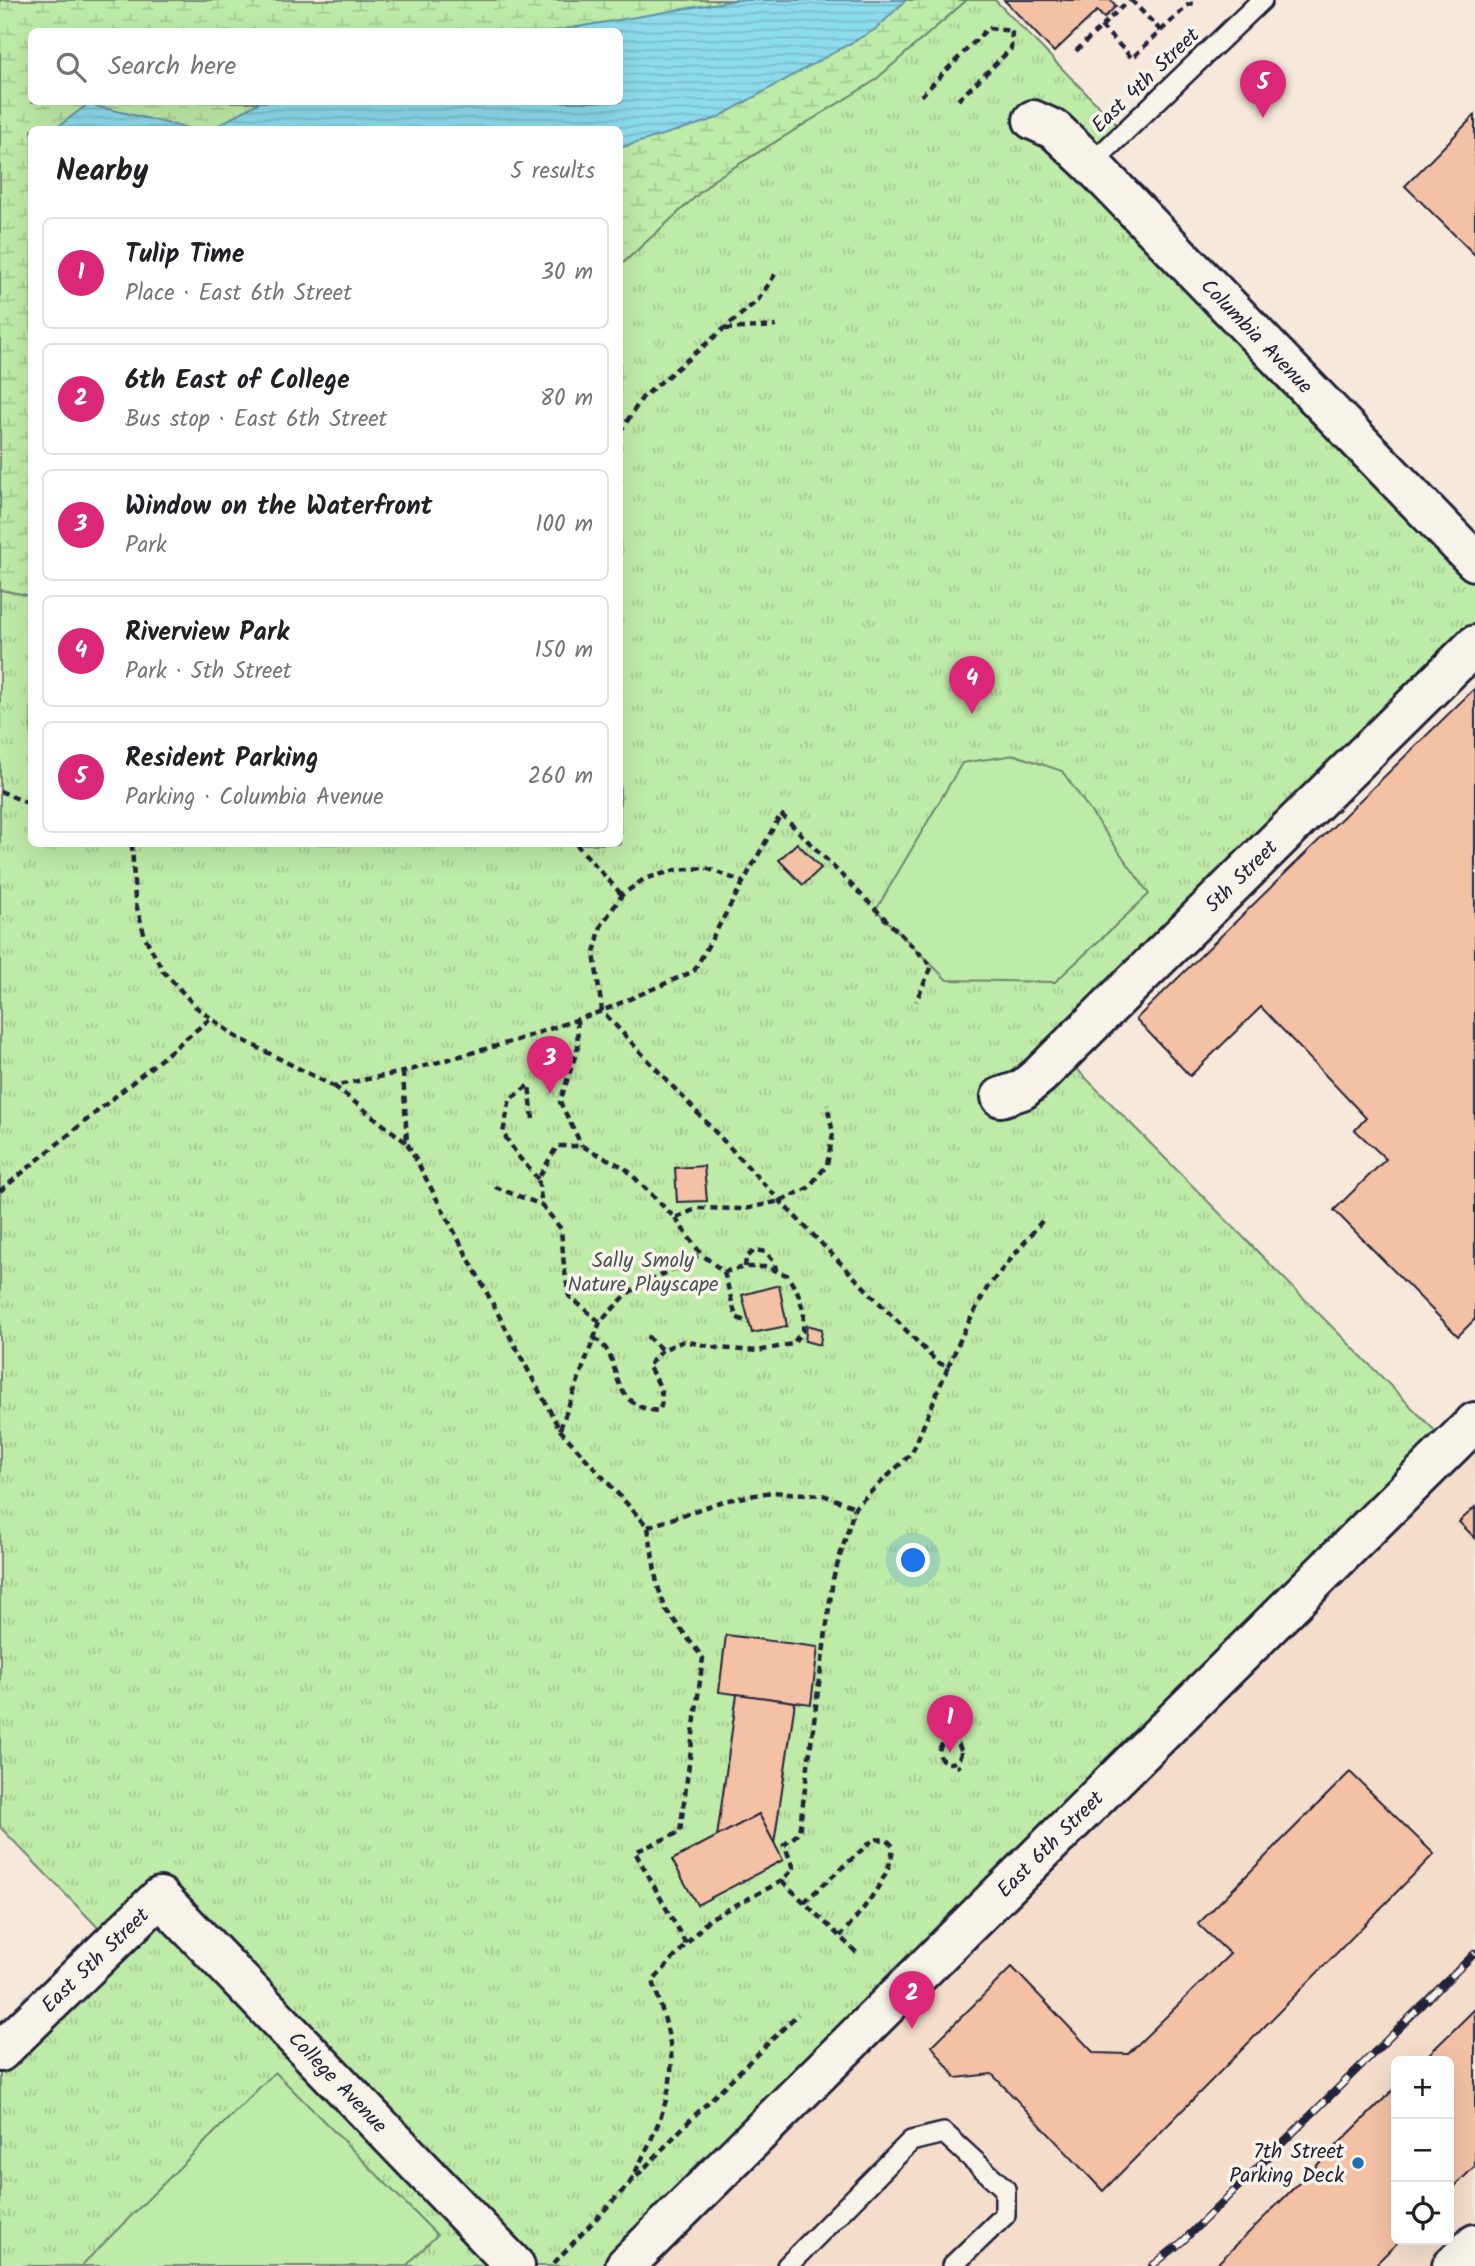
<!DOCTYPE html>
<meta charset="utf-8">
<style>
:root{--surface:#fff;--page:#f2f2f2;--text:#202124;--muted:#757577;--line:#e0e0e0;--accent:#db2777}
body{margin:0;font-family:Kalam,sans-serif;background:var(--page);color:var(--text)}
.controls{position:absolute;right:21px;bottom:21px;display:grid;overflow:hidden;border-radius:10px;box-shadow:0 7px 28px #0002}
.controls button{width:63px;height:63px;display:grid;place-items:center;padding:0;border:0;border-bottom:2px solid var(--line);background:var(--surface);color:var(--text);font:35px sans-serif}
.you{position:absolute;left:914px;top:1561px;width:24px;height:24px;margin:-18px;border:5px solid #fff;border-radius:50%;background:#1a73e8;box-shadow:0 0 0 10px #1a73e833}
.badge{display:grid;place-items:center;width:46px;height:46px;border-radius:50%;background:var(--accent);color:#fff;font-size:23px;font-weight:700}
.pin{position:absolute;translate:-50% -58px;filter:drop-shadow(0 2px 4px #0008)}
.pin::after{content:'';position:absolute;top:37px;width:24px;height:21px;background:inherit;clip-path:polygon(0 0,100% 0,50% 100%)}
.list{margin:0;padding:0;list-style:none}
h2{display:flex;justify-content:space-between;align-items:center;height:91px;margin:0;padding:0 28px;font-size:30px}
h2 small{font-size:23px;font-weight:400;color:var(--muted)}
.list li{display:grid;grid-template-columns:46px 1fr auto;gap:21px;align-items:center;box-sizing:border-box;height:112px;margin:0 14px 14px;padding:0 14px;border:2px solid var(--line);border-radius:10px}
.list b{display:block;font-size:26px;white-space:nowrap}
.list p{margin:0;font-size:23px;white-space:nowrap;color:var(--muted)}
.list em{font-size:23px;font-style:normal;color:var(--muted)}
.icon{flex:none;width:38px;height:38px;fill:none;stroke:currentColor;stroke-width:2;stroke-linecap:round;stroke-linejoin:round}
.map{position:relative;flex:none;width:1475px;height:2266px;overflow:hidden}
.search{position:absolute;background:var(--surface);box-shadow:0 7px 28px #0002;left:28px;top:28px;width:595px;height:77px;display:flex;align-items:center;gap:18px;box-sizing:border-box;padding:0 24px;border-radius:10px;color:var(--muted);font-size:26px}
.panel{position:absolute;background:var(--surface);box-shadow:0 7px 28px #0002;left:28px;top:126px;width:595px;height:721px;border-radius:10px}
.map>svg:first-child{display:block}
.built{fill:#f5ddcb;fill-rule:evenodd}
.wetland{fill:url(#wetland-marsh);stroke:#708672;stroke-width:2;fill-rule:evenodd}
.park{fill:url(#park-tufts);stroke:#708672;stroke-width:2}
.pitch{fill:#bfeba8;stroke:#708672;stroke-width:2}
.water{fill:url(#water-rules);stroke:#6292a5;stroke-width:2}
.building{fill:#f4c1a5;stroke:#22223b;stroke-width:2}
.lines{fill:none;stroke-linecap:round;stroke-linejoin:round}
.service-casing{stroke:#22223b;stroke-width:24}
.minor-casing{stroke:#22223b;stroke-width:44}
.tertiary-casing{stroke:#22223b;stroke-width:44}
.primary-casing{stroke:#22223b;stroke-width:44}
.path{stroke:#22223b;stroke-width:4.5;stroke-dasharray:7 5;stroke-linecap:butt}
.service{stroke:#f7f3e8;stroke-width:19}
.minor{stroke:#f7f3e8;stroke-width:38}
.tertiary{stroke:#f7f3e8;stroke-width:38}
.primary{stroke:#f7f3e8;stroke-width:38}
.rail-casing{stroke:#22223b;stroke-width:8}
.rail{stroke:#f7f3e8;stroke-width:5;stroke-dasharray:16;stroke-linecap:butt}
.poi-dot{fill:#1f6fb2;stroke:#f7f3e8;stroke-width:2.5}
.labels{text-anchor:middle;stroke-width:7;stroke-linejoin:round;paint-order:stroke}
.street-label{font-size:21px;fill:#22223b;stroke:#f7f3e8}
.park-label{font-size:21px;fill:#495456;stroke:#f7f3e8}
.poi-label{font-size:21px;fill:#22223b;stroke:#f7f3e8;text-anchor:end}
</style>
<div class="map">
<svg width="1475" height="2266" viewBox="0 0 1475 2266">
<defs>
<pattern id="wetland-marsh" width="20" height="14" patternUnits="userSpaceOnUse" patternTransform="scale(1.75)"><rect width="20" height="14" fill="#bfeba8"/><path d="M1 5h8M5 5V1M11 12h8M15 12V8" fill="none" stroke="#a4c992"/></pattern>
<pattern id="park-tufts" width="24" height="20" patternUnits="userSpaceOnUse" patternTransform="scale(1.75)"><rect width="24" height="20" fill="#bfeba8"/><path d="M3 7l-1-3M5 7V3M7 7l1-3M15 17l-1-3M17 17v-4M19 17l1-3" fill="none" stroke="#a4c992"/></pattern>
<pattern id="water-rules" width="6" height="5" patternUnits="userSpaceOnUse" patternTransform="scale(1.75)"><rect width="6" height="5" fill="#8ddcec"/><path d="M0 2.5h6" fill="none" stroke="#79bccb"/></pattern>
</defs>
<rect width="100%" height="100%" fill="#f6e9db"/>
<filter id="ink" filterUnits="userSpaceOnUse"><feTurbulence type="fractalNoise" baseFrequency=".0143" numOctaves="2"/><feDisplacementMap in="SourceGraphic" scale="14" xChannelSelector="R" yChannelSelector="G"/><feConvolveMatrix kernelMatrix="1 2 1 2 8 2 1 2 1" color-interpolation-filters="sRGB"/></filter>
<g filter="url(#ink)">
<path class="built" d="M1475 1422V2266H625ZM1396 2061H1449V2240H1396Z"/>
<path class="wetland" d="M0 0H967L873 82 715 179 620 266V130H32L31 596 0 590ZM32 32H620V102H32Z"/>
<path class="park" d="M967 0H995L1124 132 1091 164 1475 561V645L1062 1054 1451 1447 625 2266H0V2054L115 1945 0 1827V590L31 596 32 844H620V266L715 179 873 82Z"/>
<g class="pitch">
<path d="M1015 755 1062 771 1149 894 1055 982 947 980 876 910 962 763Z"/>
<path d="M275 2072 437 2235 406 2266H81Z"/>
</g>
<g class="water">
<path d="M736 0H906L876 29 715 119 620 148V130L212 129 260 102H620V32L553 31Z"/>
<path d="M88 104 191 129H55Z"/>
</g>
<g class="building">
<path d="M1004 0H1111L1116 6 1104 18 1097 11 1054 52Z"/>
<path d="M1475 115V255L1405 186Z"/>
<path d="M1475 688V1319L1458 1336 1334 1210 1386 1159 1355 1130 1366 1118 1261 1007 1190 1076 1136 1019Z"/>
<path d="M797 843 821 868 803 885 779 860Z"/>
<path d="M704 1166 707 1201 677 1202 675 1168Z"/>
<path d="M779 1285 787 1326 752 1333 742 1295Z"/>
<path d="M807 1325 822 1329 820 1345 805 1341Z"/>
<path d="M1475 1507V1538L1459 1522Z"/>
<path d="M726 1635 818 1647 811 1704 719 1692Z"/>
<path d="M737 1694 795 1702 774 1844 759 1814 717 1837Z"/>
<path d="M1350 1772 1434 1854 1103 2191 992 2074 956 2078 932 2046 1012 1967 1094 2053 1128 2054 1230 1954 1198 1924Z"/>
<path d="M759 1814 783 1860 697 1905 672 1860Z"/>
<path d="M1475 2009V2166L1449 2192V2061H1422Z"/>
<path d="M1396 2087V2240H1400L1374 2266H1215Z"/>
</g>
<g class="lines">
<g class="service-casing">
<g id="service">
<path d="M1091 164 1262 0"/>
<path d="M787 2266 911 2141 944 2133 1005 2189V2215L952 2266"/>
</g>
</g>
<g class="minor-casing">
<g id="minor">
<path d="M1033 120 1055 130 1091 164 1475 561"/>
<path d="M1001 1097 1022 1090 1040 1075 1475 645"/>
<path d="M0 2052 160 1897 515 2266"/>
</g>
</g>
<g class="tertiary-casing">
<path id="tertiary" d="M625 2266 1475 1422"/>
</g>
<g class="primary-casing">
<path id="primary" d="M1452 2266 1475 2244"/>
</g>
<g class="path">
<path d="M1131 0 1161 31"/>
<path d="M1101 26 1132 58 1188 5 1198 2"/>
<path d="M1076 51 1129 0"/>
<path d="M921 96 988 28 1012 31 1011 49 957 101"/>
<path d="M725 329 776 326"/>
<path d="M620 432 642 398 758 300 776 273"/>
<path d="M0 791 32 805"/>
<path d="M132 844 135 900 145 937 163 971 196 1007 235 1036 333 1086 403 1072 514 1041 602 1011 694 971 781 814 932 966 916 1001"/>
<path d="M576 844 622 895"/>
<path d="M577 1020 578 1047 560 1102 582 1146"/>
<path d="M403 1072 407 1143 560 1430 648 1527 657 1584 666 1610 703 1658 680 1832 635 1852 686 1944"/>
<path d="M334 1086 407 1143"/>
<path d="M533 1119 529 1085 510 1099 503 1133 518 1156 538 1179"/>
<path d="M495 1187 542 1205"/>
<path d="M0 1191 211 1018"/>
<path d="M675 1218 701 1254 628 1293 600 1322 569 1296 564 1266 561 1229 542 1205 538 1179 557 1146H582L625 1168 675 1218 698 1208 745 1209 780 1201 808 1188 827 1165 833 1133 827 1105"/>
<path d="M745 1267 746 1258 755 1250 766 1252 775 1263 776 1271"/>
<path d="M724 1272 736 1317 749 1323"/>
<path d="M647 1336 662 1350"/>
<path d="M594 1338C626 1355 603 1406 659 1411 667 1395 657 1380 648 1366L662 1350 684 1341 718 1348 758 1351 792 1344 803 1331 804 1313 798 1293 787 1275 765 1267H745L724 1272 701 1254"/>
<path d="M948 1367 965 1329 987 1288 1042 1221"/>
<path d="M560 1429 600 1322"/>
<path d="M648 1527 723 1501 771 1492 823 1495 855 1507"/>
<circle cx="950" cy="1752" r="11"/>
<path d="M957 1765 959 1768"/>
<path d="M782 1881 858 1954"/>
<path d="M804 1902 874 1839 887 1840 892 1845C897 1870 856 1919 840 1936"/>
<path d="M630 2183C647 2148 668 2111 671 2072 674 2042 662 2010 653 1981L709 1919 782 1881 794 1868 784 1845 799 1833 833 1579 855 1507 912 1453 948 1367 937 1362 780 1201 602 1011 594 953 601 926 622 895 644 879 676 870 706 868 743 882"/>
<path d="M554 2263 692 2118 798 2014"/>
</g>
<use href="#service" class="service"/>
<use href="#minor" class="minor"/>
<use href="#tertiary" class="tertiary"/>
<use href="#primary" class="primary"/>
<g class="rail-casing">
<path id="rail" d="M1152 2266 1183 2241 1475 1953"/>
</g>
<use href="#rail" class="rail"/>
</g>
</g>
<circle class="poi-dot" cx="1358" cy="2163" r="7"/>
<g class="labels">
<g class="street-label">
<text transform="translate(1145 80) rotate(-44)" y="7">East 4th Street</text>
<text transform="translate(1257 336) rotate(46)" y="7">Columbia Avenue</text>
<text transform="translate(1241 876) rotate(-45)" y="7">5th Street</text>
<text transform="translate(1050 1844) rotate(-45)" y="7">East 6th Street</text>
<text transform="translate(95 1960) rotate(-44)" y="7">East 5th Street</text>
<text transform="translate(338 2082) rotate(46)" y="7">College Avenue</text>
</g>
<g class="park-label">
<text x="643" y="1267">Sally Smoly<tspan x="643" dy="24">Nature Playscape</tspan></text>
</g>
<g class="poi-label">
<text x="1344" y="2158">7th Street<tspan x="1344" dy="24">Parking Deck</tspan></text>
</g>
</g>
</svg>
<div class="controls">
<button>+</button>
<button>−</button>
<button><svg class="icon" aria-label="locate" viewBox="0 0 24 24"><circle cx="12" cy="12" r="6"/><path d="M12 2v4M12 18v4M2 12h4M18 12h4"/></svg></button>
</div>
<div class="you"></div>
<div class="pin badge" style="left:950px;top:1753px">1</div>
<div class="pin badge" style="left:912px;top:2029px">2</div>
<div class="pin badge" style="left:550px;top:1094px">3</div>
<div class="pin badge" style="left:972px;top:714px">4</div>
<div class="pin badge" style="left:1263px;top:118px">5</div>
<div class="search"><svg class="icon" aria-label="search" viewBox="0 0 24 24"><circle cx="10" cy="10" r="6"/><path d="M15 15l6 6"/></svg>Search here</div>
<section class="panel">
<h2>Nearby<small>5 results</small></h2>
<ul class="list">
<li><span class="badge">1</span><div><b>Tulip Time</b><p>Place · East 6th Street</p></div><em>30 m</em></li>
<li><span class="badge">2</span><div><b>6th East of College</b><p>Bus stop · East 6th Street</p></div><em>80 m</em></li>
<li><span class="badge">3</span><div><b>Window on the Waterfront</b><p>Park</p></div><em>100 m</em></li>
<li><span class="badge">4</span><div><b>Riverview Park</b><p>Park · 5th Street</p></div><em>150 m</em></li>
<li><span class="badge">5</span><div><b>Resident Parking</b><p>Parking · Columbia Avenue</p></div><em>260 m</em></li>
</ul>
</section>
</div>
